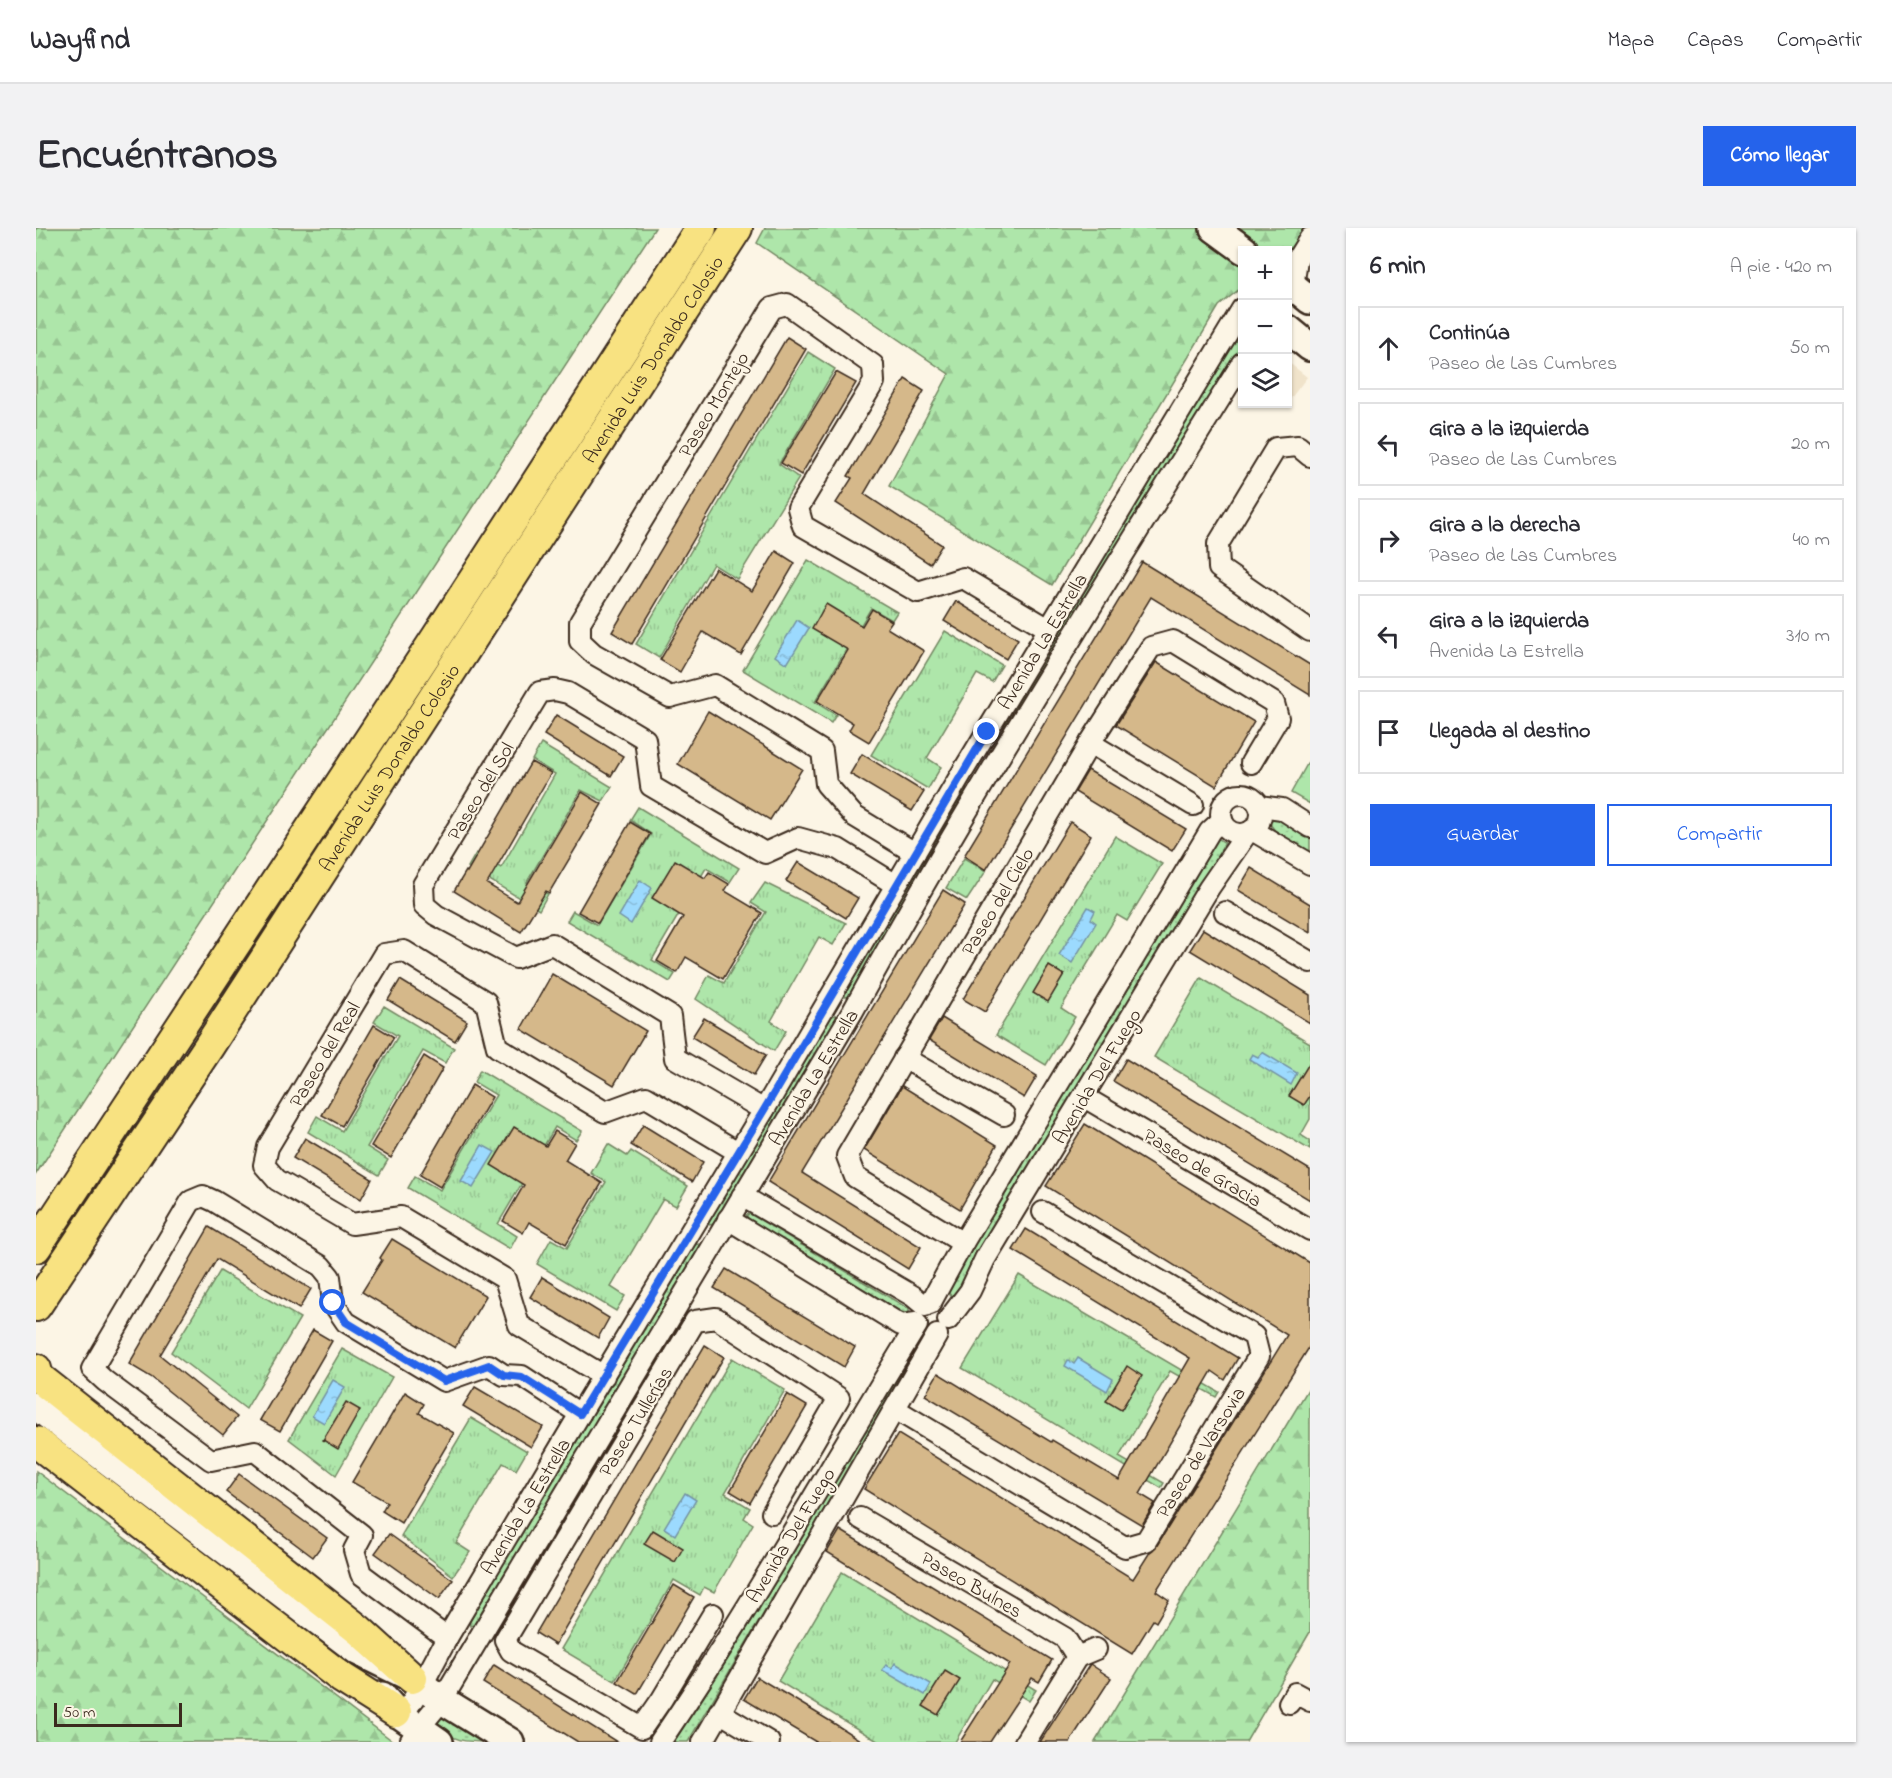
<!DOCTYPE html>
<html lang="es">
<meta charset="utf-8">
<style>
:root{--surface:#fff;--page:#f2f2f3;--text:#2b2b33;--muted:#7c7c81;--line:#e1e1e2;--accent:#2563eb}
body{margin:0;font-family:"Indie Flower",sans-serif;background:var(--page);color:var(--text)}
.controls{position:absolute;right:18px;top:18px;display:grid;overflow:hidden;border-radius:0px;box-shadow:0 2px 4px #0004}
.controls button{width:54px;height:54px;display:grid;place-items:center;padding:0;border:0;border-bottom:2px solid var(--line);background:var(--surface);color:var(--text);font:30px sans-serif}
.scale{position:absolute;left:18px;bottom:15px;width:128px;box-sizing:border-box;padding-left:6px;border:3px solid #3b2a1e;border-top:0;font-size:16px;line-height:21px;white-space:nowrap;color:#3b2a1e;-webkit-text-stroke:4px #fcf5e5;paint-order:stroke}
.stop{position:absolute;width:18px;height:18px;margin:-14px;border:4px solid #2563eb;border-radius:50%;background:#fff}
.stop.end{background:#2563eb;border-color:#fff;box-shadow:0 2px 6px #0008}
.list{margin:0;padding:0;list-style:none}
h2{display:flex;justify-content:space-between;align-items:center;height:78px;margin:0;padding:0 24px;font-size:26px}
h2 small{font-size:20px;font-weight:400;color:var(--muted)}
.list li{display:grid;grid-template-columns:39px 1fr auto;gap:18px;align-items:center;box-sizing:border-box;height:84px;margin:0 12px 12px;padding:0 12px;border:2px solid var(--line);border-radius:0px}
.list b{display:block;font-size:22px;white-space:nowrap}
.list p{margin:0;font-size:20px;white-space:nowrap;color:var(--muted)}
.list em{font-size:20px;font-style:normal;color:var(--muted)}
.actions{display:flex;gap:12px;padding:18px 24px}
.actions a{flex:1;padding:14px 0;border:2px solid var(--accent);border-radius:0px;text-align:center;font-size:21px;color:var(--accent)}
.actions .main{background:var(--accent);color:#fff}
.icon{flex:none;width:33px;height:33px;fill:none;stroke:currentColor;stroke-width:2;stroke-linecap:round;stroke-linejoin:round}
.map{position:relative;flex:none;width:1274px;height:1514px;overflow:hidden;border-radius:0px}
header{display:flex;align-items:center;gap:36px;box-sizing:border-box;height:84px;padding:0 30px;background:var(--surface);border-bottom:2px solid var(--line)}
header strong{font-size:28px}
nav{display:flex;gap:33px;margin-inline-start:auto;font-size:21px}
.intro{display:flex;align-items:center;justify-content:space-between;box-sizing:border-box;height:144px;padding:0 36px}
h1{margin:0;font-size:42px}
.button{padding:15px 27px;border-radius:0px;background:var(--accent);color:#fff;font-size:21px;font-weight:700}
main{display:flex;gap:36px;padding:0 36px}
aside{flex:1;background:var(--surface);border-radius:0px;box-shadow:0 2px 4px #0004}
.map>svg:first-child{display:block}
.built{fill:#f0e3ca}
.grass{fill:url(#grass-dots);stroke:#748864;stroke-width:1.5}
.forest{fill:url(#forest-firs);stroke:#748864;stroke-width:1.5}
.park{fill:url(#park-tufts);stroke:#748864;stroke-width:1.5}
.water{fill:url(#water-ripples);stroke:#7594a4;stroke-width:1.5}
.building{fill:#d5b88a;stroke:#3b2a1e;stroke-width:1.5}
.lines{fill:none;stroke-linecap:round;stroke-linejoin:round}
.street-casing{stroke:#3b2a1e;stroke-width:24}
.secondary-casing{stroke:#3b2a1e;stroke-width:32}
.primary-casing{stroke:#3b2a1e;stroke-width:34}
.street{stroke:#fcf5e5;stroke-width:20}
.secondary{stroke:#fcf5e5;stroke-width:27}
.primary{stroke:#f8e281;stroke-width:30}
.route{stroke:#2563eb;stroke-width:8}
.labels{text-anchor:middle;stroke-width:4.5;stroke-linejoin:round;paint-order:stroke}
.street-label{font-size:20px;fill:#3b2a1e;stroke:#fcf5e5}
</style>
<header>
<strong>Wayfind</strong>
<nav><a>Mapa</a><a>Capas</a><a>Compartir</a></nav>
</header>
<div class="intro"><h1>Encuéntranos</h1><a class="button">Cómo llegar</a></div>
<main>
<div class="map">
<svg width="1274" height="1514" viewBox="0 0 1274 1514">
<defs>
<pattern id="grass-dots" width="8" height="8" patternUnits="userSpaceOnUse" patternTransform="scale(1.5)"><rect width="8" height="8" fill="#aee6aa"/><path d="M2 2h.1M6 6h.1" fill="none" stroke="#97c592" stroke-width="1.8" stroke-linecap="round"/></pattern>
<pattern id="forest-firs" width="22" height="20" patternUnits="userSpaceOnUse" patternTransform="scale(1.5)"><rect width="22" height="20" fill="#aee6aa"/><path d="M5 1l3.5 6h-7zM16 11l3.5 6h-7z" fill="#97c592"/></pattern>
<pattern id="park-tufts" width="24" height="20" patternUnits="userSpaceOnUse" patternTransform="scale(1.5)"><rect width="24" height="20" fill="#aee6aa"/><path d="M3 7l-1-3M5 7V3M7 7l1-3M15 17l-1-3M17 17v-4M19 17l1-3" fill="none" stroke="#97c592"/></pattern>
<pattern id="water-ripples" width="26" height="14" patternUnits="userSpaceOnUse" patternTransform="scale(1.5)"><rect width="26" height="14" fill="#9cdafe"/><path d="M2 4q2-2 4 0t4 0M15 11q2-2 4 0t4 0" fill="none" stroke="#87bbd9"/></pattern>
</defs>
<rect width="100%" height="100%" fill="#fcf5e5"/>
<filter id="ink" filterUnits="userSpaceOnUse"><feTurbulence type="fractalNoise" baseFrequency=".0167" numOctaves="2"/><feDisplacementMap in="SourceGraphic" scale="12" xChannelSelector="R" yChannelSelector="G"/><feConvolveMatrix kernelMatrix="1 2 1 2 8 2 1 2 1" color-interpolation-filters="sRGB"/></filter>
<g filter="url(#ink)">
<path class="built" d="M1252 134 1271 149 1252 174Z"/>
<g class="grass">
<path d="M1199 113H1205V118L972 502 968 503V496Z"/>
<path d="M933 562 934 566 814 768 809 769V765L927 563Z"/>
<path d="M1235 590H1241L1274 610V625L1240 604 1234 596Z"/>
<path d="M1180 609 1189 615 918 1069 908 1063Z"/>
<path d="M800 787 802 792 679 996 673 997 672 992 792 789Z"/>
<path d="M714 986 873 1081V1086L870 1087 713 992 710 987Z"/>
<path d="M663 1016 665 1022 441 1396 434 1398 433 1391 657 1017Z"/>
<path d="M877 1124V1131L652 1514H638L872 1125Z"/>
<path d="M411 1489 453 1514C430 1514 417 1514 401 1497L404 1491Z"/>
</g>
<g class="forest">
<path d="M0 0H619L0 946Z"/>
<path d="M729 0H1269L1259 16 1251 22H1206V59L1183 78 1016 357 853 258 913 146 721 15Z"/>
<path d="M1274 531V576L1255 565Z"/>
<path d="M1274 1158V1404L1210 1514H1059Z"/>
<path d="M0 1243 358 1514H0Z"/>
</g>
<g class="park">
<path d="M772 124 799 141 743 236 763 250 701 351 677 336 623 430 600 416Z"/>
<path d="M772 332 861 384 856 392 835 380 779 474 800 487 795 495 707 442Z"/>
<path d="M909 403 966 437 956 454 941 446 891 530 905 539 892 561 835 527Z"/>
<path d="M505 516 576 559 567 573 545 562 491 654 512 666 503 682 432 639 440 625 465 640 519 546 496 532Z"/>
<path d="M602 579 703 640 694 654 670 640 616 732 639 746 634 754 531 693 537 683 561 697 615 606 594 592Z"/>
<path d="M1079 608 1126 636 1091 693 1081 687 1025 780 1039 789 1010 837 960 807Z"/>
<path d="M928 630 950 643 931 672 910 660Z"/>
<path d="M729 655 810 695 797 717 783 709 735 793 750 803 738 823 660 771 673 747 688 755 730 684 715 675Z"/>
<path d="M1165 750 1274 815V891L1265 907 1274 913V922L1118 829Z"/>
<path d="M348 778 418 820 409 835 387 823 331 919 352 932 343 947 272 904 281 888 306 903 362 808 338 794Z"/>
<path d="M444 842 546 903 540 912 519 899 462 996 481 1008 474 1021 372 960 379 948 404 962 460 867 438 854Z"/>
<path d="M572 916 591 928 595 923 652 958 640 978 627 971 575 1059 589 1068 580 1083 501 1036 515 1011 531 1020 570 954 555 945Z"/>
<path d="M184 1043 264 1090 210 1181 135 1124Z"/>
<path d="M983 1047 1183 1164 1180 1169 1134 1143 1083 1229 1128 1255 1125 1260 926 1140Z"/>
<path d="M306 1121 356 1149 300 1247 253 1211Z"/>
<path d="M696 1130 749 1162 689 1265 714 1280 708 1290 717 1296 678 1364 668 1359 664 1367 638 1352 579 1453 525 1421Z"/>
<path d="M435 1190 491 1223 480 1242 467 1235 420 1315 434 1324 417 1348 365 1308Z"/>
<path d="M806 1344 1000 1462 993 1473 956 1451 919 1514H843L742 1453Z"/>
</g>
<g class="water">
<path d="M761 392 773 400 751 436 739 428Z"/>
<path d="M604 652 616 660 595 696 583 688Z"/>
<path d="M1052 679 1059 683 1055 691 1060 695 1036 735 1023 727Z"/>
<path d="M1226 824 1261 845 1255 857 1213 831 1216 826 1222 829Z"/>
<path d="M446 917 459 924 437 960 425 953Z"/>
<path d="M1042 1130 1077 1151 1071 1163 1029 1138 1032 1132 1038 1136Z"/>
<path d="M297 1152 309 1159 288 1195 276 1188Z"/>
<path d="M649 1265 660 1272 639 1307 628 1300Z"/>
<path d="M859 1435 895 1456 889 1467 846 1442 850 1437 856 1440Z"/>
</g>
<g class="building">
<path d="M751 109 770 121 596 416 576 404Z"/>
<path d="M800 144 820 155 765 247 745 235Z"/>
<path d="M869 151 888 163 828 266 906 317 894 336 800 275 816 250 812 248Z"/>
<path d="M740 323 759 335 705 427 667 404 644 444 624 432 679 340 716 363Z"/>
<path d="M1106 334 1274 437V467L1115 369 950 642 928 628Z"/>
<path d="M920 373 982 411 970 431 908 393Z"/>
<path d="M790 376 826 398 836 381 856 393 851 400 888 423 833 514 813 502 817 495 781 473 812 422 776 401Z"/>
<path d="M1120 434 1218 494 1180 558 1080 497Z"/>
<path d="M672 483 766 541 734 592 642 536Z"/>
<path d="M520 487 587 528 575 548 508 507Z"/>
<path d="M826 526 888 564 876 583 814 546Z"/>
<path d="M495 534 515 545 451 656 481 674 546 564 566 576 513 665 510 663 485 704 418 663 430 643 431 644Z"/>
<path d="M1052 542 1150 601 1136 623 1039 564Z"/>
<path d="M594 594 614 606 562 695 542 684Z"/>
<path d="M1034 594 1055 607 949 784 927 771Z"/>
<path d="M639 632 669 650 673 644 693 656 689 663 726 685 687 751 650 729 641 745 621 733 647 689 616 670Z"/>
<path d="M762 634 822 670 810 690 750 653Z"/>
<path d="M1215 640 1274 676V705L1202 662Z"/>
<path d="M907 662 929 676 766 945 885 1019 872 1041 732 954Z"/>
<path d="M1167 701 1274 767V795L1154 722Z"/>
<path d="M1013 738 1028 747 1012 774 997 765Z"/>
<path d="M516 746 610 803 578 857 485 801Z"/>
<path d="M364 752 431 793 419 813 352 772Z"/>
<path d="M668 790 730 827 718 847 656 809Z"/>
<path d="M906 790 1001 848 988 870 893 812Z"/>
<path d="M338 797 358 809 306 898 286 887Z"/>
<path d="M388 828 407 840 355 930 335 918Z"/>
<path d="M1090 831 1274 942V972L1077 853Z"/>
<path d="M1274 834V868L1268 877 1253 868Z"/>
<path d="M436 857 456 869 404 959 384 947Z"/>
<path d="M866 858 961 917 924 981 828 922Z"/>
<path d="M1049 896 1274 1035V1118L1120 1363 1133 1372 1120 1394 1117 1392 1096 1426 828 1261 862 1206 1097 1351 1114 1324 1120 1319 1251 1107 1010 958Z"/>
<path d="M607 897 667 934 656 954 595 917Z"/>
<path d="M478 899 510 918 519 903 539 915 529 932 566 955 530 1016 493 994 487 1005 467 993 488 957 455 937Z"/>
<path d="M269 910 336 951 325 971 257 930Z"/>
<path d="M173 999 275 1061 263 1081 181 1031 124 1127 201 1189 187 1207 115 1149 93 1136Z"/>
<path d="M990 1001 1202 1130 1189 1152 1176 1143 1104 1266 1119 1275 1106 1297 889 1167 902 1145 1015 1214 1016 1212 1083 1252 1154 1130 977 1022Z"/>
<path d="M356 1011 450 1068 419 1120 326 1064 346 1032 344 1030Z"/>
<path d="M690 1041 819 1119 808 1139 678 1060Z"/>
<path d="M506 1049 573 1090 562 1110 494 1069Z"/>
<path d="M277 1102 296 1113 244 1203 224 1192Z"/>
<path d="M669 1117 688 1129 519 1417 500 1405Z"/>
<path d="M1091 1138 1106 1148 1085 1182 1070 1173Z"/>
<path d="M439 1159 507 1199 495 1219 427 1178Z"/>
<path d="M369 1164 388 1176 383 1185 418 1205 365 1295 346 1283 351 1274 316 1254Z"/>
<path d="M751 1166 771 1178 714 1275 694 1263Z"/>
<path d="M310 1174 324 1182 302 1221 287 1212Z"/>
<path d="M203 1246 291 1310 277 1329 190 1264Z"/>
<path d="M617 1302 647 1320 639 1334 608 1316Z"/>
<path d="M804 1302 1016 1432 1003 1454 996 1450 954 1514H924L974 1436 791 1324Z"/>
<path d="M353 1306 417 1352 403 1371 339 1325Z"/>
<path d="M638 1357 658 1369 601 1466 581 1454Z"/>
<path d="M1054 1436 1075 1450 1037 1509 1034 1514H1004Z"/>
<path d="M458 1437 581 1514H542L447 1455Z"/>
<path d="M909 1443 924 1452 902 1487 887 1478Z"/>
<path d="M721 1449 799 1496 827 1514H780L728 1483 708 1471Z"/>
</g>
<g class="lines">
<g class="street-casing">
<g id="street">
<path d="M1261 31 1274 10"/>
<path d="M1252 34 1261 31 1257 59 1252 67"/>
<path d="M1274 228 1262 218 1240 220 1182 316 1183 340 1274 403"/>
<path d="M1054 515 1157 577"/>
<circle cx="1205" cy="586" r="20"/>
<path d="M1223 578 1246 581 1274 599"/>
<path d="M1216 602 1274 636"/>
<path d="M879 625 818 588 790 556 786 523 679 457 634 469 558 426 544 413V394L736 80 751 76 837 137 838 154 762 280 767 298 882 364 927 350 1013 401"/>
<path d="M1189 684 1274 734"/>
<path d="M868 830 968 887"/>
<path d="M1048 869 1274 1002"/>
<path d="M728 882 639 830 634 788 516 716 480 730 400 687 388 677 387 657 504 464 519 462 532 465 609 511 615 558 729 625 762 610 802 621 860 657"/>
<path d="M706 968 877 1068 889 1078"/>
<path d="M692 991 865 1097 880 1095"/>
<path d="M927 1015 819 949 811 928 1054 515 1115 419 1137 413 1238 475 1242 490 1215 535"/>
<path d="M894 1076 927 1015 1174 603 1186 592"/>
<path d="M912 1092 934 1063 949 1031 1173 660 1211 605"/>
<path d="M568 1148 483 1097 469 1051 365 989 316 996 241 952 228 937 232 919 348 726 368 723 450 774 461 819 569 884 610 869 702 924"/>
<path d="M859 1181 1089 1319 1110 1313 1223 1128 1218 1108 1007 984"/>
<path d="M824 1290 1029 1410 1041 1429 989 1514"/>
<path d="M677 1386 626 1471 606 1500 475 1423 469 1412 659 1093 680 1090 803 1170 736 1285"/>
<path d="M411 1410 325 1346 318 1322 326 1307 219 1223 175 1232 69 1153 56 1141 155 973 167 968 178 973 285 1038 294 1049 297 1075 310 1094 408 1153 453 1137 468 1147 486 1148 544 1186"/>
<path d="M1041 1429 1060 1421"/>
<path d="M1253 1475 1259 1465 1274 1473"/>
<path d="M683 1484 733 1514"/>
<path d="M366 1489 386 1457 411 1410 544 1186 728 882 927 543 1206 81"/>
<path d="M374 1514 382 1501 406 1472 817 783C938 562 1074 349 1206 135"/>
<path d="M624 1514C716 1379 795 1236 881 1097"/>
<path d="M667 1514 901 1107"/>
</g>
</g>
<g class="secondary-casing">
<g id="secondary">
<path d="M1178 0 1208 22"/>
<path d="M1252 54 1274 72"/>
<path d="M1252 101 1274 119"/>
<path d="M0 1178 323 1424 376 1450 406 1472 474 1514"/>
<path d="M346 1468 360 1484 403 1514"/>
</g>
</g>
<g class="primary-casing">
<g id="primary">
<path d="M0 1019 401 409 665 0"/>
<path id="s1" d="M0 1078 173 818 701 0"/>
<path d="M0 1141 2 1149 323 1402 376 1450"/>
<path d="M0 1214 306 1450 360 1484"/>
</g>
</g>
<use href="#street" class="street"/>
<use href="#secondary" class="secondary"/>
<use href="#primary" class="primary"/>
</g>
</g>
<g class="lines" filter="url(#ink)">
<path class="route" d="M297 1075 310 1094 408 1153 453 1137 468 1147 486 1149 544 1186 728 882 951 504"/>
</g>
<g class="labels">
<g class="street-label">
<text dy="7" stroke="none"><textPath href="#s1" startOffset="1130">Avenida Luis Donaldo Colosio</textPath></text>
<text transform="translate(677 176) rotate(-59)" y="7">Paseo Montejo</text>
<text transform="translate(1006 413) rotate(-59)" y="7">Avenida La Estrella</text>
<text dy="7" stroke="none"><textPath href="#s1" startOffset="644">Avenida Luis Donaldo Colosio</textPath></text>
<text transform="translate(444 563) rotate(-59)" y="7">Paseo del Sol</text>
<text transform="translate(961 673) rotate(-59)" y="7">Paseo del Cielo</text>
<text transform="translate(288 826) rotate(-59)" y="7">Paseo del Real</text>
<text transform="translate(1060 848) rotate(-59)" y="7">Avenida Del Fuego</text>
<text transform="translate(777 849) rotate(-59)" y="7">Avenida La Estrella</text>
<text transform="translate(1167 939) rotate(31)" y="7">Paseo de Gracia</text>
<text transform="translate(599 1193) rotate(-59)" y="7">Paseo Tullerías</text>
<text transform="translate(1164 1224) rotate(-58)" y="7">Paseo de Varsovia</text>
<text transform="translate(489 1278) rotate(-59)" y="7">Avenida La Estrella</text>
<text transform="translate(754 1307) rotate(-59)" y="7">Avenida Del Fuego</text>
<text transform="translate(936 1356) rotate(30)" y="7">Paseo Bulnes</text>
</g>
</g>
</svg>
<div class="controls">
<button>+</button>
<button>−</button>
<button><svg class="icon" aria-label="layers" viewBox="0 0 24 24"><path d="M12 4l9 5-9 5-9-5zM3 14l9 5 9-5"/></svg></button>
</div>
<div class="scale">50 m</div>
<div class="stop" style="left:297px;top:1075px"></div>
<div class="stop end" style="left:951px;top:504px"></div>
</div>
<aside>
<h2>6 min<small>A pie · 420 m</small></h2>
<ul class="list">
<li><svg class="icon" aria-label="ahead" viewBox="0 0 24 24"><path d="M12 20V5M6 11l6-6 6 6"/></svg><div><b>Continúa</b><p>Paseo de Las Cumbres</p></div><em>50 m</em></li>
<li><svg class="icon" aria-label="left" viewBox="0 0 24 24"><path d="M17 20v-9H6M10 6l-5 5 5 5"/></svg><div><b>Gira a la izquierda</b><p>Paseo de Las Cumbres</p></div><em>20 m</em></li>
<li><svg class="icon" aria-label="right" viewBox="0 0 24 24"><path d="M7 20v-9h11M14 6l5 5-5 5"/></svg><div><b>Gira a la derecha</b><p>Paseo de Las Cumbres</p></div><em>40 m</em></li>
<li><svg class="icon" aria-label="left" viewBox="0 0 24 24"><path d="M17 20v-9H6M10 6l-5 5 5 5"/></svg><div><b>Gira a la izquierda</b><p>Avenida La Estrella</p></div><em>310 m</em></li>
<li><svg class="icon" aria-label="arrive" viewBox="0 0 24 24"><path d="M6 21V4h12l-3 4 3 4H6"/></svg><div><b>Llegada al destino</b></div></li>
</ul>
<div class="actions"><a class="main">Guardar</a><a>Compartir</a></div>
</aside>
</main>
